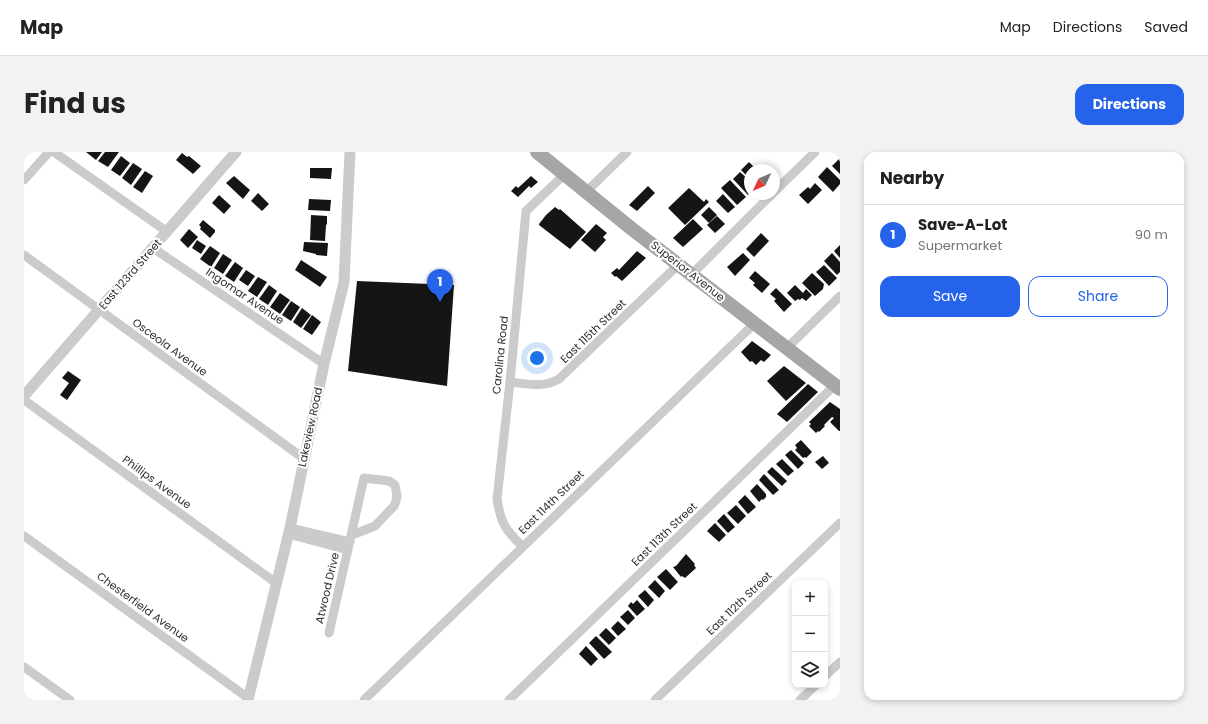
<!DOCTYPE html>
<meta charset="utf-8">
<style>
:root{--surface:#fff;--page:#f2f2f2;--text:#222;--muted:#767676;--line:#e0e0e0;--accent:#2563eb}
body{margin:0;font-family:Poppins,sans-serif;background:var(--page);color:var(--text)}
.controls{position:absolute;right:12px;bottom:12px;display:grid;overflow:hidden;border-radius:8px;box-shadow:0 2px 6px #0003}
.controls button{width:36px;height:36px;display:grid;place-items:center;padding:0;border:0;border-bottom:1px solid var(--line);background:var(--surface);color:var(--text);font:20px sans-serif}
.compass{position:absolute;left:720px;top:12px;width:36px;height:36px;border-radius:50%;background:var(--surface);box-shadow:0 2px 6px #0003;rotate:226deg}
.you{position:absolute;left:513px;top:206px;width:14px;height:14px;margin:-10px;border:3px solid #fff;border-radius:50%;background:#1a73e8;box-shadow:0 0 0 6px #1a73e833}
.badge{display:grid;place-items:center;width:26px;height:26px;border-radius:50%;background:var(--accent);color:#fff;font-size:13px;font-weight:700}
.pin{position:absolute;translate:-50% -33px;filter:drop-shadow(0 1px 2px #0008)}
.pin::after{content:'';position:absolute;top:21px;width:14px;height:12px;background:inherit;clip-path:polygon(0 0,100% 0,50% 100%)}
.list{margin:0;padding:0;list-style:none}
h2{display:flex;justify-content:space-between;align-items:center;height:52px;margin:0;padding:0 16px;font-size:17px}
h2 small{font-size:13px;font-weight:400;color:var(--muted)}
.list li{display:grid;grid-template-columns:26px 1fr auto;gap:12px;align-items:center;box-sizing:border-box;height:60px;padding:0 16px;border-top:1px solid var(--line)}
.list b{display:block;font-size:15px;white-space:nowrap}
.list p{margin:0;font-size:13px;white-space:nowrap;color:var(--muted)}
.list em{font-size:13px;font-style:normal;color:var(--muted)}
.actions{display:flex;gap:8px;padding:12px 16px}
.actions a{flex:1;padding:9px 0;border:1px solid var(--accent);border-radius:12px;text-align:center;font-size:14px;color:var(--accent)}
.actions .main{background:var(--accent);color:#fff}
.icon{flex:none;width:22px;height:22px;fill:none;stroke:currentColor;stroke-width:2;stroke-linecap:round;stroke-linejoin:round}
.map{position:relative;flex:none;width:816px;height:548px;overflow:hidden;border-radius:12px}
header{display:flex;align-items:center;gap:24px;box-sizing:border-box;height:56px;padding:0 20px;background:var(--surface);border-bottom:1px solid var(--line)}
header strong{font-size:19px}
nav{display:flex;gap:22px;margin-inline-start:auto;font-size:14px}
.intro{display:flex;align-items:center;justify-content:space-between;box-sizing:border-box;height:96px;padding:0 24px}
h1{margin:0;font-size:28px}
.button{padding:10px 18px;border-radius:12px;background:var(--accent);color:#fff;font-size:14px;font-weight:700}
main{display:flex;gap:24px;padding:0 24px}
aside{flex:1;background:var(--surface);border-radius:12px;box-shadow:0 2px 6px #0003}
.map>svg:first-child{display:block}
.building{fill:#151515}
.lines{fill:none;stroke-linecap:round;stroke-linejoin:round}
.minor{stroke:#cbcbcb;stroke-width:9}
.tertiary{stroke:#cbcbcb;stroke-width:11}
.primary{stroke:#a6a6a6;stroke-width:14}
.labels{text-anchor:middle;stroke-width:4;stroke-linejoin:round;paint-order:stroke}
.street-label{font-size:11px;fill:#2e2e2e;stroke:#fff}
</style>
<header>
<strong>Map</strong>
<nav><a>Map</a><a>Directions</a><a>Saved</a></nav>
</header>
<div class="intro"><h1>Find us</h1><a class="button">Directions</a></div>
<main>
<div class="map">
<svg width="816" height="548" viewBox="0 0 816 548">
<rect width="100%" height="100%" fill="#fff"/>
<g class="building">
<path d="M62 0H78L72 8Z"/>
<path d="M81 0H95L84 15 74 9Z"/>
<path d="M158 1 163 5 165 4 177 14 169 22 152 8Z"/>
<path d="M97 4 106 11 96 24 87 18Z"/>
<path d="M816 6V22L808 14Z"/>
<path d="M725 10 733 18H726V27L717 18Z"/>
<path d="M109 11 118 17 107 33 98 26Z"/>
<path d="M803 15 816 28V32L809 40 794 25Z"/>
<path d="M286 16H308L307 27 286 26Z"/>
<path d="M121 19 129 24 118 41 109 35Z"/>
<path d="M716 20 726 29V40L724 43 709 27Z"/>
<path d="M210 24 226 38 219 47 202 31Z"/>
<path d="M507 24 514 30 507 36 505 34 494 45 487 39 492 34 494 36Z"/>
<path d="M706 28 722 45 713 53 697 36Z"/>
<path d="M791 31 798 38 784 52 775 43 784 35 786 37Z"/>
<path d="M624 34 631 41 613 59 605 53Z"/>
<path d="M665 36 680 50 682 47 685 50 661 73 644 56Z"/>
<path d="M234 41 245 52 238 59 227 49Z"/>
<path d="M699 42 711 55 704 61 692 49Z"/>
<path d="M195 43 207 54 200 62 188 51Z"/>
<path d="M285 47 307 48 306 59 284 58Z"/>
<path d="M531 55 535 58 536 57 562 80 546 97 515 73V72L522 63Z"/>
<path d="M685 55 693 63 685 71 677 63Z"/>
<path d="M287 63 303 64V72L302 73 301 89 286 88Z"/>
<path d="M693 64 701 72 691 81 683 73Z"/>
<path d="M669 67 679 77 659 95 649 86Z"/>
<path d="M179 68 191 78V80L186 86 176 77 177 75 175 73Z"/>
<path d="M572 72 583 81 579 85 582 88 571 100 557 88Z"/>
<path d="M165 77 174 85 164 96 156 88Z"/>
<path d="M737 81 745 89 730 105 722 97Z"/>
<path d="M173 88 182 94 177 102 168 96Z"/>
<path d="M280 90 304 91 303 104 292 103V102L279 99Z"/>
<path d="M816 93V106L810 99Z"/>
<path d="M186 94 196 101 187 115 176 107Z"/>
<path d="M613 99 622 106 598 129 592 124 591 125 587 121 593 116 595 118Z"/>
<path d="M719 101 726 108 711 124 703 115Z"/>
<path d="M808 101 816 110V120L813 123 800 109Z"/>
<path d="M199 102 208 108 199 122 190 116Z"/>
<path d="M277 108 303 125 296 135 271 118Z"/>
<path d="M211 110 219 116 210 130 201 124Z"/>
<path d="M800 113 813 126 805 134 792 120Z"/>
<path d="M222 118 231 124 224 134 215 128Z"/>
<path d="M731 119 746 132 738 141 729 133 731 131 725 126Z"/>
<path d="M788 121 800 132 799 137 791 144 778 131Z"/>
<path d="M234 125 243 130 233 145 224 139Z"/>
<path d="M333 129 430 133 423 234 324 219Z"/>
<path d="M245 133 253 139 244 153 235 147Z"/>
<path d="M771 133 779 141 782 137 788 143 782 149 778 146 776 148 774 147 771 149 763 141Z"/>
<path d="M752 136 768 152 760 160 750 149 752 147 746 142Z"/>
<path d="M256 141 266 148 256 162 246 155Z"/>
<path d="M267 149 276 155 267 169 258 163Z"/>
<path d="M278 156 287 163 277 176 269 170Z"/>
<path d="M288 163 297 170 288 183 279 177Z"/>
<path d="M728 189 747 203 740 210 737 208 732 213 728 209 726 210 717 200Z"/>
<path d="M760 214 782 231 762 249 743 229Z"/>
<path d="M44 219 57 228 43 248 36 243 45 231 38 226Z"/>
<path d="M784 232 794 240 763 270 753 262Z"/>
<path d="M806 250 816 257V279H815L806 270 810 266 808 265 800 273 801 274 795 280 794 279 792 281 785 274 787 272 785 270Z"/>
<path d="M777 288 788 300 782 306 781 305 779 306 771 298 773 296 771 293Z"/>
<path d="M767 298 780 311 774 317 761 303Z"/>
<path d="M799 304 805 311 798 317 791 310Z"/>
<path d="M758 307 770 319 764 324 752 312Z"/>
<path d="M748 315 763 329 758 334 743 320Z"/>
<path d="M740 322 755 338 749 343 735 328Z"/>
<path d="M733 332 742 342V345L739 348 738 347 735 350 726 339Z"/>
<path d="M721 343 732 355 724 362 714 350Z"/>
<path d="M712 353 722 364 714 372 703 361Z"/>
<path d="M700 362 711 375 704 381 693 369Z"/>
<path d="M691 371 702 383 695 390 683 379Z"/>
<path d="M662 402 671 412 670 413 672 416 661 426 658 424 657 425 649 415 652 414Z"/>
<path d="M642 417 654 430 646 438 633 425Z"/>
<path d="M631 428 641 439 635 446 624 435Z"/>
<path d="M621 438 630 448 624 455 614 444Z"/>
<path d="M613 448 621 457 613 464 604 454 607 450 609 452Z"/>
<path d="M604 458 611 466 604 473 596 465Z"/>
<path d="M594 469 602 477 594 484 587 476Z"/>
<path d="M582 476 592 486 585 493 575 483Z"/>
<path d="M572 484 588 500 580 507 565 491Z"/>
<path d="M562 494 574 507 567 514 555 502Z"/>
</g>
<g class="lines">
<g class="minor">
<path d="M30 0 142 79"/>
<path d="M0 28 25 0"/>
<path d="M563 39 603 0"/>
<path d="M750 40 791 0"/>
<path d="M129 96 300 212"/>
<path d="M0 103 279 306"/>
<path d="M668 122 748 42"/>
<path d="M763 196 816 144"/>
<path d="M486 230C503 232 520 236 535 227L655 112"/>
<path d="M0 248 252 431"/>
<path d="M266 376 326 390"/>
<path d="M264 382 324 398"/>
<path d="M0 384 224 546"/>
<path d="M498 394C481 377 477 372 473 347L486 230 502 59 541 22"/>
<path d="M305 481 340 326 365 329 371 333 373 344 372 349 370 354 351 374 328 383"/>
<path d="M0 515 46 548"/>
<path d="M801 524 816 510"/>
<path d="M340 548 731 171"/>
<path d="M485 548 811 233"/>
<path d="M631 548 816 371"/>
<path d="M776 548 792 533"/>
</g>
<g class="tertiary">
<path d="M0 244 212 0"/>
<path d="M224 548 266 376 300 212 320 130 326 0"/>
</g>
<path class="primary" d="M513 0 608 77 816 237"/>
</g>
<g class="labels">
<g class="street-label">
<text transform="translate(664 119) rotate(38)" y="4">Superior Avenue</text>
<text transform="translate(106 122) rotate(-49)" y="4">East 123rd Street</text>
<text transform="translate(221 144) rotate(34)" y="4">Ingomar Avenue</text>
<text transform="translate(569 179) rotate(-44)" y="4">East 115th Street</text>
<text transform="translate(146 195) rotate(36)" y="4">Osceola Avenue</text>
<text transform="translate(476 203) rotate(-84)" y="4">Carolina Road</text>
<text transform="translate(286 275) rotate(-78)" y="4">Lakeview Road</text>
<text transform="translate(133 330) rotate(36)" y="4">Phillips Avenue</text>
<text transform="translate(527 350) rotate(-44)" y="4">East 114th Street</text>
<text transform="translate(640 382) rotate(-44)" y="4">East 113th Street</text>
<text transform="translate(303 436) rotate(-77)" y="4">Atwood Drive</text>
<text transform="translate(715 451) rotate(-44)" y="4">East 112th Street</text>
<text transform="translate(119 455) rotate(36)" y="4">Chesterfield Avenue</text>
</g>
</g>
</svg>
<div class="controls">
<button>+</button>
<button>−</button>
<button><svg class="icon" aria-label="layers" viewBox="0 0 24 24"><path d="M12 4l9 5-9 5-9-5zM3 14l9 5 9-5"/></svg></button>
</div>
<svg class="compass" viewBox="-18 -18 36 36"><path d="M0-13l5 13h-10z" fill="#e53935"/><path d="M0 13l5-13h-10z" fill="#767676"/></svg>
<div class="you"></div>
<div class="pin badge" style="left:416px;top:150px">1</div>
</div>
<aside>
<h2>Nearby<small></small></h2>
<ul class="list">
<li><span class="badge">1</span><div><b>Save-A-Lot</b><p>Supermarket</p></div><em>90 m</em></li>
</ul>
<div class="actions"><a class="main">Save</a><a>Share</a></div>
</aside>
</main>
